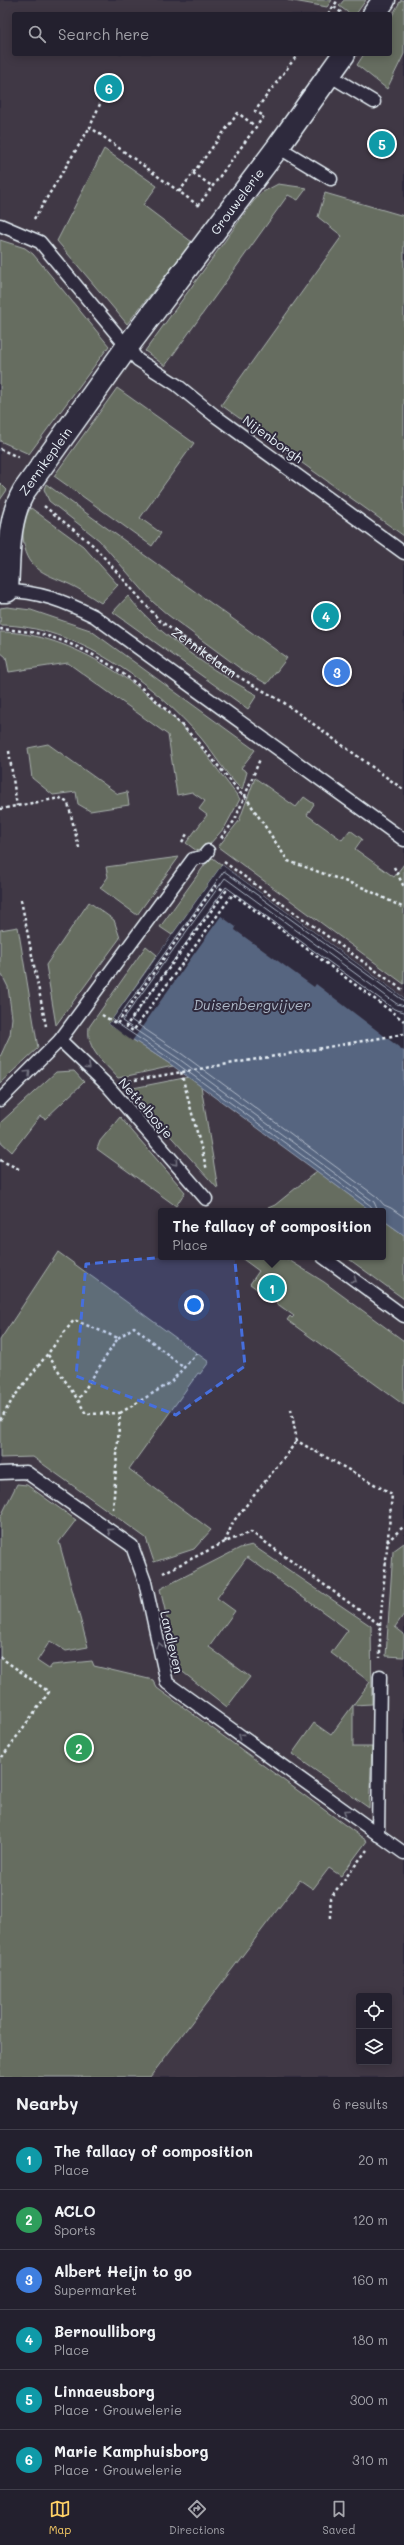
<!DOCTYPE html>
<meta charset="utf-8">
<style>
:root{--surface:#23202e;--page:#2f2d3a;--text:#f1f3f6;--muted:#a3a3aa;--line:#403e4a;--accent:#ffd166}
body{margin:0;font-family:Mali,sans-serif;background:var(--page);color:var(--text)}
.controls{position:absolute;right:12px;bottom:12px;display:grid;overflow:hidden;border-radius:4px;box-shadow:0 2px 10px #0003}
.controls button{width:36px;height:36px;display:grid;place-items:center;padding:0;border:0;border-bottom:1px solid var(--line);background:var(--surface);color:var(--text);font:20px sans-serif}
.you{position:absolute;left:194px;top:1305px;width:14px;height:14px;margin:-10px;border:3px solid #fff;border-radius:50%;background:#1a73e8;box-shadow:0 0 0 6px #1a73e833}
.badge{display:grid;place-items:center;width:26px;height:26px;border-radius:50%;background:var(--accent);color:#fff;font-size:13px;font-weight:700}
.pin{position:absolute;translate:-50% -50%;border:2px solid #fff;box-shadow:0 1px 4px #0006}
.popup{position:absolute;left:158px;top:1208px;width:228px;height:52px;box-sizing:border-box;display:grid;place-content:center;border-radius:4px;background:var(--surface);filter:drop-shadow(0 1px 3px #0005);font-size:13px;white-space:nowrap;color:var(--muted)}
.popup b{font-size:15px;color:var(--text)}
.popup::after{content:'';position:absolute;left:50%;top:100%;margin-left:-8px;border:8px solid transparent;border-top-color:var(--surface)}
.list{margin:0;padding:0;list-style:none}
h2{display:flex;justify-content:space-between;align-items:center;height:52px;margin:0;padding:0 16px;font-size:17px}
h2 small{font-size:13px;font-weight:400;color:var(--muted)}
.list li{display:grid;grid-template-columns:26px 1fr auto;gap:12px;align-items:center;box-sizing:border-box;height:60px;padding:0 16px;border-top:1px solid var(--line)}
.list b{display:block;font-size:15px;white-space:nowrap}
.list p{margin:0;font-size:13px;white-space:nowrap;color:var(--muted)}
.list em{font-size:13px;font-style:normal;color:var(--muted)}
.icon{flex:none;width:22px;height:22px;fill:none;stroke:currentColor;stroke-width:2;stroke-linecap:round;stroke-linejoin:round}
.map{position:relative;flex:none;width:404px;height:2077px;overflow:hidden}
.search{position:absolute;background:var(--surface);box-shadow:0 2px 10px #0003;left:12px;right:12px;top:12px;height:44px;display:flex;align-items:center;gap:10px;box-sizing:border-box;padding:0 14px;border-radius:4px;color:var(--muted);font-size:15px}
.sheet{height:412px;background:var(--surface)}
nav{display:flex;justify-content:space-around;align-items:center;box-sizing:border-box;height:56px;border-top:1px solid var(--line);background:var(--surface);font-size:11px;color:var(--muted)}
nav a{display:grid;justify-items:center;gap:2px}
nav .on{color:var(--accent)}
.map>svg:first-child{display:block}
.built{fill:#413945;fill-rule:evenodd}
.green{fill:#666d60;stroke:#a7afac}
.water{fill:#576580;stroke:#919db0}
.pier{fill:#2f2a3d}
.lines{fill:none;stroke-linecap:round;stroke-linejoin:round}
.shore{stroke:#aeb9c8;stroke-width:1}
.lane-casing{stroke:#e8f1f8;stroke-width:15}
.street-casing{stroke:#e8f1f8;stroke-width:25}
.path{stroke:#e8f1f8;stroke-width:2.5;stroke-dasharray:3 3;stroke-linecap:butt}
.lane{stroke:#2f2a3d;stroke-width:12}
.street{stroke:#2f2a3d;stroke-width:22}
.oneway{stroke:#70707e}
.marked{fill:#466fde;fill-opacity:0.2;stroke:#466fde;stroke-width:3;stroke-dasharray:8 5;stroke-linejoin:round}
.labels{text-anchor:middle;stroke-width:4;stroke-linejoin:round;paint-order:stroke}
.street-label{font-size:13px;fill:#e8f1f8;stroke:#2f2a3d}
.water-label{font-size:14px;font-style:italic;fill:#aeb9c8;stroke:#2f2a3d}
</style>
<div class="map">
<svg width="404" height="2077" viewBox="0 0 404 2077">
<rect width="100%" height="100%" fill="#2f2a3d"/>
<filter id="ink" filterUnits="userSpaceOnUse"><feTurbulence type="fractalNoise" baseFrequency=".025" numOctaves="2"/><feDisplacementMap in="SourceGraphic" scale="8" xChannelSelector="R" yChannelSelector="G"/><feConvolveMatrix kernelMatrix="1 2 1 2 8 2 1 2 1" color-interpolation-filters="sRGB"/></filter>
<g filter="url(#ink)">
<path class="built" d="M0 0H404V2077H0ZM14 14H390V54H14ZM161 1211H383V1257H161ZM359 1996H389V2062H359Z"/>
<g class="green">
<path d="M288 0H332L327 7Z"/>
<path d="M344 0H366L356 14H350L339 6Z"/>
<path d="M401 0H404V54L387 89 357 65 364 54H390V19Z"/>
<path d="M104 149 157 186 143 205 192 242 127 324 57 241Z"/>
<path d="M278 184 307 188 298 200 288 195 165 366 145 351 253 202 261 193Z"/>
<path d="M325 193 404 216V536L221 405 342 236 318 217Z"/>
<path d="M0 240 25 248 33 254 109 346 29 454 0 441Z"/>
<path d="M117 388 194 443 140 518 161 533 152 546 54 476Z"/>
<path d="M0 483 7 490 0 500Z"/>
<path d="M46 484 287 658 267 684 241 669 168 615 153 602 99 540 49 501 44 489Z"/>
<path d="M31 508 83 546 118 585 101 603C90 596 80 589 69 584 43 573 26 569 23 537 22 525 23 518 31 508Z"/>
<path d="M128 596C159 636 213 671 257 695L248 709 113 612Z"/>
<path d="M7 607 31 610 90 630 255 750 241 768 247 772 242 790C226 775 215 755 201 738 154 683 75 625 0 625V608Z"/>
<path d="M0 632C73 632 151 689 197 743 212 761 225 780 240 799L225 827 201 854 186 843 207 815 199 809 205 801 192 792 177 795 168 735 68 663 9 672 6 657 0 652Z"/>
<path d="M48 744 118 794 127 792 129 805 90 811 78 804 76 792 53 795 32 778 28 748Z"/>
<path d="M255 778 296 807 304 797 314 804 307 815 342 840 350 830 362 839 355 849 394 877 404 864V984L218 847 239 821Z"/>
<path d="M179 857 137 915 100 888 108 877 106 867Z"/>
<path d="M213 858 222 865 172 935 160 927 209 859Z"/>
<path d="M89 902 114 920 120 938 56 1025 46 965Z"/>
<path d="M18 927 38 1048 0 1083V1057L10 1035 12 1018 8 987 0 971V930Z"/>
<path d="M146 946 157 955 109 1024 173 1066 118 1078C104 1062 86 1050 89 1027Z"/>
<path d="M74 1071 84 1082 45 1119 40 1116 12 1152 0 1141V1123L56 1072Z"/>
<path d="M189 1077 201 1086 218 1189 128 1089Z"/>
<path d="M120 1117 185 1192 176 1206 97 1149 100 1141Z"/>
<path d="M317 1171 371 1211H261L275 1205Z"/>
<path d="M383 1220 404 1235V1299L346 1257H383Z"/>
<path d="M58 1252 209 1362 200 1374 198 1373 129 1469 211 1530 194 1549 154 1562 146 1538 33 1457 0 1458V1340Z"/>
<path d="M240 1257H284L324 1282 404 1341V1405L287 1320 290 1316 292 1318 294 1316 250 1284 259 1271Z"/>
<path d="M17 1484 27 1485 76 1520 59 1542 88 1647 66 1651 50 1641 37 1661 49 1669 52 1665 92 1661 94 1666 153 1680 157 1688 367 1841 341 1876 329 1868 313 1889 300 1880 150 2077H0V1518Z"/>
<path d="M404 1543V1614L395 1627 404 1634V1657L386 1656 393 1551Z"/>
<path d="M252 1545 371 1626 372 1704 353 1705V1747H372L369 1808 292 1754 314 1723 331 1735 370 1682 331 1653 348 1630 247 1557 217 1598 235 1611 209 1647 250 1677 227 1707 179 1669 160 1589 240 1548Z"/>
</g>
<path class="water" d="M222 865 404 998V1235L383 1220V1211H371L173 1066 109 1024Z"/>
<path class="pier" d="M222 865 404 998V1051L316 984 314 987 235 930 236 927 221 916 132 1041 109 1024Z"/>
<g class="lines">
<g class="shore">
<path d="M404 1012 394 1009 226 887 131 1020 182 1054 377 1197 384 1205 391 1208 404 1217"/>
<path d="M373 1211 371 1206 176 1063 115 1022 224 871 404 1001"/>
<path d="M378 1211 374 1202 179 1059 122 1021 225 878 397 1004 404 1006"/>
</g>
<g class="lane-casing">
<g id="lane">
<path d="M329 75 374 102"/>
<path d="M278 147 331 179"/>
<path d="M0 225 40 242 138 360 177 385 214 415 404 553"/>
<path d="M7 591C38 591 66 602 94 616L404 840"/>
<path d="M60 1040 107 1085 206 1199"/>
<path d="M0 1100 60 1040 193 859 203 857 208 851"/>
<path d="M323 1257 404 1316"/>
<path d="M0 1473 26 1472 132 1546 145 1582 167 1683 404 1853"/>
<path d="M378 1835 380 1676"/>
</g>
</g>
<g class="street-casing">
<g id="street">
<path d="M374 14 384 0"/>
<path id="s2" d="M0 591H7C9 558 7 521 24 491L127 347 278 147 344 54"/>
</g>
</g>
<g class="path">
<path d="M334 7 343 14"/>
<path d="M328 14 338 0"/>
<path d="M100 104 90 127 199 206"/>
<path d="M193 173 212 186"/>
<path d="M179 192 238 113 255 126"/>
<path d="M198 206 264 116 255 111 298 54"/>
<path d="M34 219 90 127"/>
<path d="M0 449 18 457"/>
<path id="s1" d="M44 506 94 546 160 621 239 677 283 702 404 790"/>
<path d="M0 629C12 630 25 631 36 633 121 652 189 728 240 793L245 796 288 861 364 888 404 908"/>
<path d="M9 751 17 806"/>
<path d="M0 809 60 798 68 803 79 848"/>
<path d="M221 838 235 820 260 759"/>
<path d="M182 842 187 834"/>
<path d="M224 862 404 991"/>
<path d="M394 867 404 887"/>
<path d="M21 900 46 1026"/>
<path d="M102 1015 117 1024 215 886 226 891 126 1026 133 1031 233 894 404 1021"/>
<path d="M181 1072 207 1170"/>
<path d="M129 1081 404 1034"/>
<path d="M0 1160 21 1170"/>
<path d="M118 1338 134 1327 184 1368"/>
<path d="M48 1355 78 1400"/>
<path d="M291 1409 297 1441 392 1494 380 1625"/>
<path d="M120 1413 170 1383 197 1353"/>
<path d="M0 1420 14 1397 74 1320 118 1338 78 1400 86 1414 120 1413 113 1509"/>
<path d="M225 1542 233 1522 297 1441"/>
<path d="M387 1542 404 1526"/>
<path d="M163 1573 225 1542 251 1532 380 1625V1658"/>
<path d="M0 1657 49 1692 0 1760"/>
<path d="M331 1918 330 1898 367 1850"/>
</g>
<use href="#lane" class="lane"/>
<use href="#street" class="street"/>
</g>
<defs><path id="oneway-chevron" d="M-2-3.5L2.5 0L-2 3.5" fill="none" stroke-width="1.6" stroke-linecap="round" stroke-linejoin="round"/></defs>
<g class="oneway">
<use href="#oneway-chevron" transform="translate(88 1067) rotate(43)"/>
<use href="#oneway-chevron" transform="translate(28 1073) rotate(-45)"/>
<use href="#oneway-chevron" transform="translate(175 1163) rotate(49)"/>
<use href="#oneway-chevron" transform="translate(354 1280) rotate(36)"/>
<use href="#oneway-chevron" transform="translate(110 1531) rotate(-146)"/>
<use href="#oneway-chevron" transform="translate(159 1645) rotate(-103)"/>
<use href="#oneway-chevron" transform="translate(241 1736) rotate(-144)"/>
<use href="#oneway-chevron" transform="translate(346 1812) rotate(-144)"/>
</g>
</g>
<path class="marked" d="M234 1251 245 1366 176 1415 76 1376 86 1264Z"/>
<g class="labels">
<g class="street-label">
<text dy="5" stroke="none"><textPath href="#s2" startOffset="469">Grouwelerie</textPath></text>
<text transform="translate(273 439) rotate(36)" y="5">Nijenborgh</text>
<text dy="5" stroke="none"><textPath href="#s2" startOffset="146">Zernikeplein</textPath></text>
<text dy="5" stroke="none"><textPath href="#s1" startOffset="218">Zernikelaan</textPath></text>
<text transform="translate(146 1108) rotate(49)" y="5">Nettelbosje</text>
<text transform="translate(172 1642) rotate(77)" y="5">Landleven</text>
</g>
<g class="water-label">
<text x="252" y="1010">Duisenbergvijver</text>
</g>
</g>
</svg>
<div class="controls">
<button><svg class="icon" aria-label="locate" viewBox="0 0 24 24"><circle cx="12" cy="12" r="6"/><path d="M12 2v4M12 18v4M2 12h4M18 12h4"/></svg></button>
<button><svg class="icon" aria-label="layers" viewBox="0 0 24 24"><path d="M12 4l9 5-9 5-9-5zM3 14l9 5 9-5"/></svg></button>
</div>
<div class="you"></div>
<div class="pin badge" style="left:272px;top:1288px;background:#0f9aa8">1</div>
<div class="popup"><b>The fallacy of composition</b>Place</div>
<div class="pin badge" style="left:79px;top:1748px;background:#2e9e5b">2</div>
<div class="pin badge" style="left:337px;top:672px;background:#3f7fe0">3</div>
<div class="pin badge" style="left:326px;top:616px;background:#0f9aa8">4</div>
<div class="pin badge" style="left:382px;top:144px;background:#0f9aa8">5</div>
<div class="pin badge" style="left:109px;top:88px;background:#0f9aa8">6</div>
<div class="search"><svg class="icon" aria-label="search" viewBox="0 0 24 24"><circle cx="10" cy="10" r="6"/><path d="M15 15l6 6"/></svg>Search here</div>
</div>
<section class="sheet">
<h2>Nearby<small>6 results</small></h2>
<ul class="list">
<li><span class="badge" style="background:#0f9aa8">1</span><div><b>The fallacy of composition</b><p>Place</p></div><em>20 m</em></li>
<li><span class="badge" style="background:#2e9e5b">2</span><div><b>ACLO</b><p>Sports</p></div><em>120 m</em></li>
<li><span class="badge" style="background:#3f7fe0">3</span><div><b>Albert Heijn to go</b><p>Supermarket</p></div><em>160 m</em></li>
<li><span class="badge" style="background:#0f9aa8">4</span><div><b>Bernoulliborg</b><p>Place</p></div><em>180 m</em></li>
<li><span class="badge" style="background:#0f9aa8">5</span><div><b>Linnaeusborg</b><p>Place · Grouwelerie</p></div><em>300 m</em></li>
<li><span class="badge" style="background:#0f9aa8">6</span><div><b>Marie Kamphuisborg</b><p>Place · Grouwelerie</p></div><em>310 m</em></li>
</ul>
</section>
<nav>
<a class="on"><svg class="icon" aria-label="map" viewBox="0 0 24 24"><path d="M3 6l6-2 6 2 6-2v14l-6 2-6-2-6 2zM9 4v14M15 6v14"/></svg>Map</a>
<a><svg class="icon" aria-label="directions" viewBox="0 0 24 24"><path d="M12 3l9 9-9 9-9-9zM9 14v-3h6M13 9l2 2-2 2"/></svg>Directions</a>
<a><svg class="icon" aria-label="saved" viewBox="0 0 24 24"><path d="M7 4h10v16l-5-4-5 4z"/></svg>Saved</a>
</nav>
